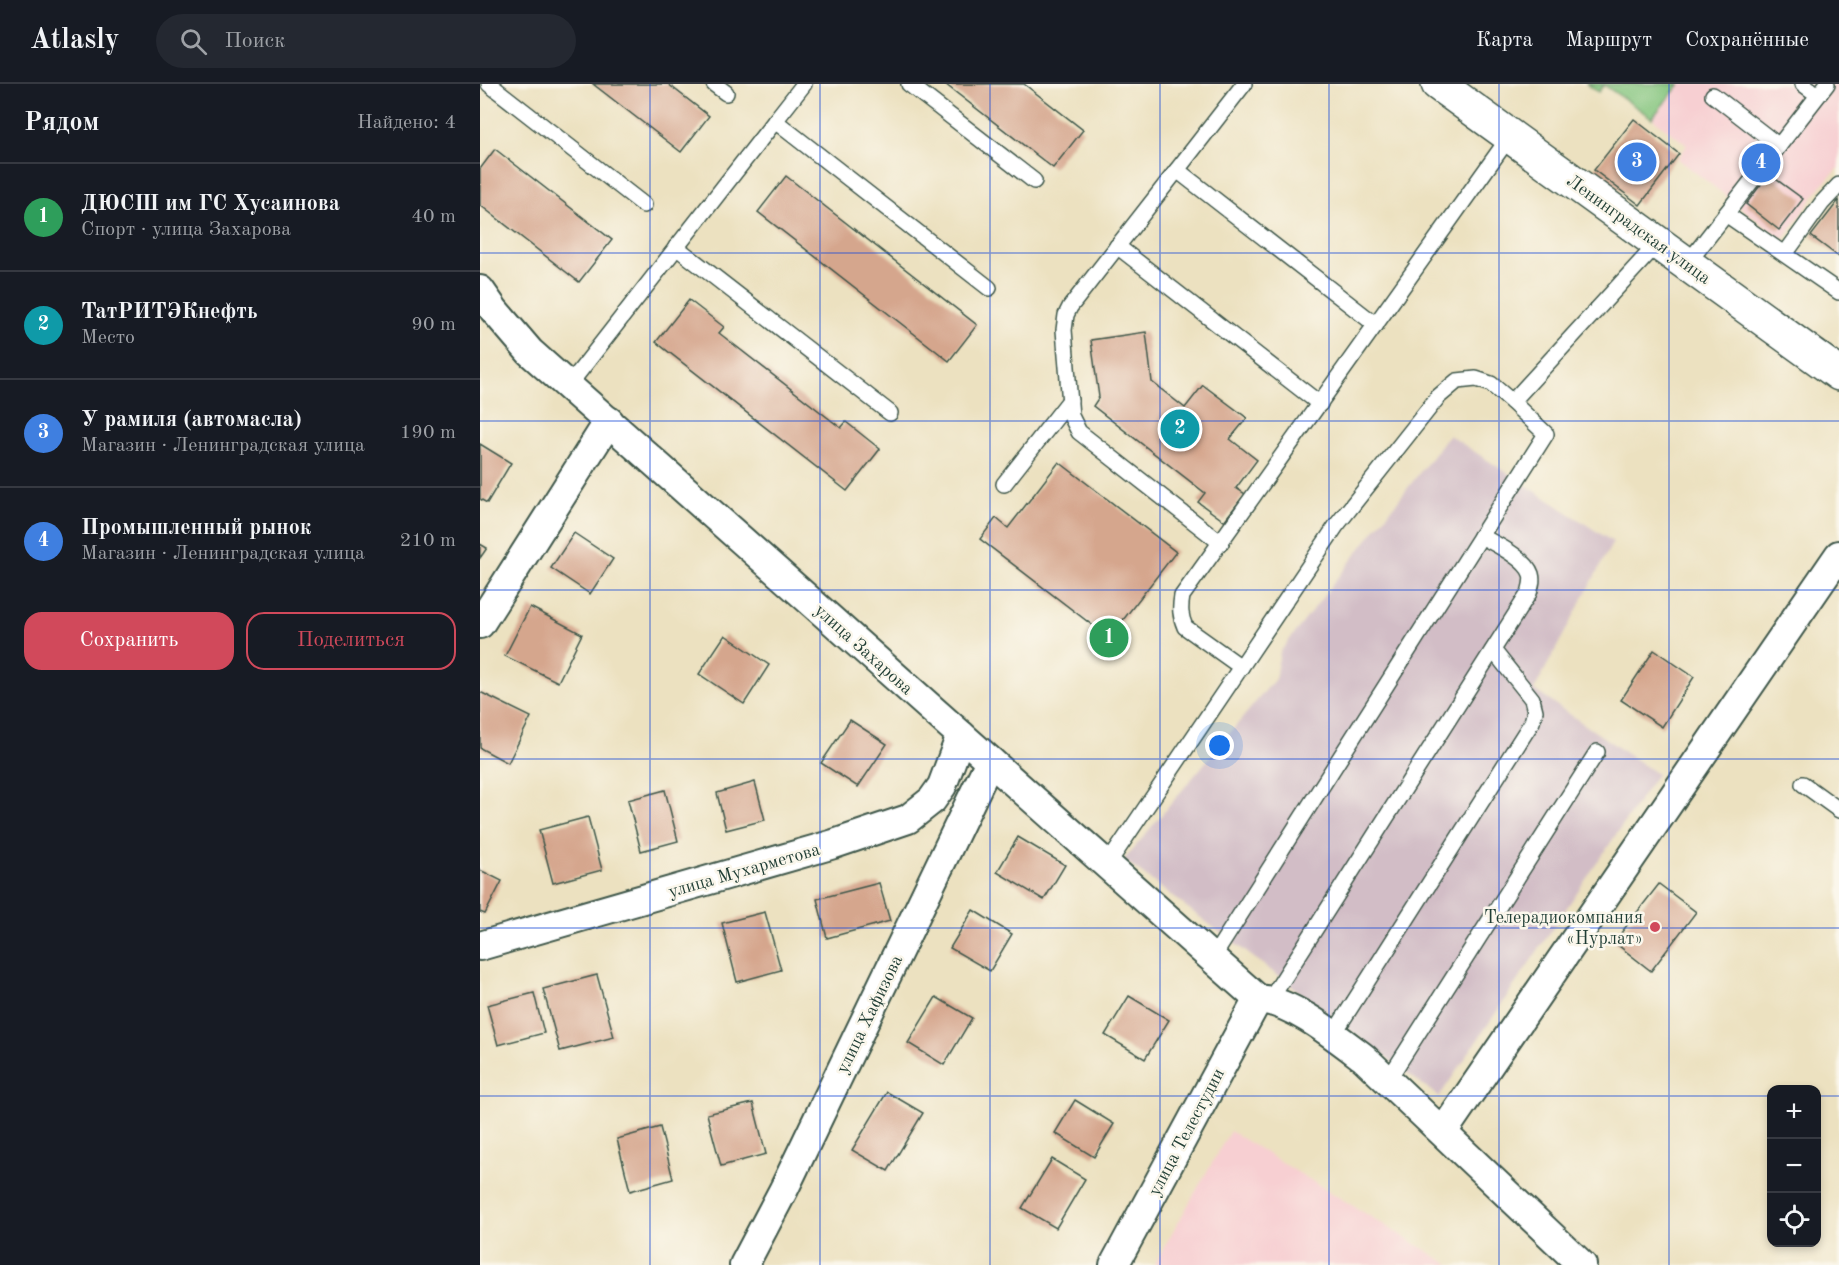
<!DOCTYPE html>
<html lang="ru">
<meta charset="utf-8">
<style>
:root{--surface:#171b24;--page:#242831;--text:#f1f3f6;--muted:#9ea1a6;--line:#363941;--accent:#d1495b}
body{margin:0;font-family:"Old Standard TT",serif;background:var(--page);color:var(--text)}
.controls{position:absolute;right:18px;bottom:18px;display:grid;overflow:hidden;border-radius:12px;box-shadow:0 3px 9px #0003}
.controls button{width:54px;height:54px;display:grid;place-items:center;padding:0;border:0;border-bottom:2px solid var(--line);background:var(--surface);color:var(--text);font:30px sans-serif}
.you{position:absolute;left:740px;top:662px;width:21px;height:21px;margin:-15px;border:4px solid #fff;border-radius:50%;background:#1a73e8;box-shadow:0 0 0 9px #1a73e833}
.badge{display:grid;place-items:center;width:39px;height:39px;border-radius:50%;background:var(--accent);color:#fff;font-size:20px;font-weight:700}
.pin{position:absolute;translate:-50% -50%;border:3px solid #fff;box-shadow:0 2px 6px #0006}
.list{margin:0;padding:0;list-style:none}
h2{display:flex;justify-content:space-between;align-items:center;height:78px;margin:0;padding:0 24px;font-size:26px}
h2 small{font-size:20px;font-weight:400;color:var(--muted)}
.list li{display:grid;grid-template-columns:39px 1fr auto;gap:18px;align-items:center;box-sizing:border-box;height:108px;padding:0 24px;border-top:2px solid var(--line)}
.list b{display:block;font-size:22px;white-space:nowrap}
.list p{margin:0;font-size:20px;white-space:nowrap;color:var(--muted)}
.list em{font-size:20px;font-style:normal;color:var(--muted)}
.actions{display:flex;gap:12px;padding:18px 24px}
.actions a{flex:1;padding:14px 0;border:2px solid var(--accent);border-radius:18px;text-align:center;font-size:21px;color:var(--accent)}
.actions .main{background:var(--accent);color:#fff}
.icon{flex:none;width:33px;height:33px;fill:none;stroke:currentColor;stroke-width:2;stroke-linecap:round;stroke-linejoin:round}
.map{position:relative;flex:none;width:1359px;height:1181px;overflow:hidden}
header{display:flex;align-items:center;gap:36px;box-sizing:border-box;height:84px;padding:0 30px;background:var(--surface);border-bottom:2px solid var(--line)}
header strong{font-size:28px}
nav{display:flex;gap:33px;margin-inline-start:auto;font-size:21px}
.search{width:420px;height:54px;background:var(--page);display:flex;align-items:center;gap:15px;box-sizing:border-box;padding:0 21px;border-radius:33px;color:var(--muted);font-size:22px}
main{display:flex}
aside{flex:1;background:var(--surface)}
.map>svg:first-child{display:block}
.built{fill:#f7cfd2}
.industrial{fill:#d2bdc6}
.green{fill:#84c57e;stroke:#528159;stroke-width:1.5}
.building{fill:#d5a68d}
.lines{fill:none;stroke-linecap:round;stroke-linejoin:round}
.service-casing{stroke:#3e5649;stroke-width:18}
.minor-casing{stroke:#3e5649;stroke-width:32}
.primary-casing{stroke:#3e5649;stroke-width:36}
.service{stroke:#fff;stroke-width:15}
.minor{stroke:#fff;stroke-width:28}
.primary{stroke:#fff;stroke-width:33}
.grid{fill:none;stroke:#1d4ed8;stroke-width:1.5;stroke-opacity:0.55}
.poi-dot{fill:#d1495b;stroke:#fbf7ec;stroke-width:2}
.labels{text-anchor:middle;stroke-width:5;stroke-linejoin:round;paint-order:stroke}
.street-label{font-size:18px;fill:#1f3d34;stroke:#fbf7ec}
.poi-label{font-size:18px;fill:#1f3d34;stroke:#fbf7ec;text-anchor:end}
</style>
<header>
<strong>Atlasly</strong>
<div class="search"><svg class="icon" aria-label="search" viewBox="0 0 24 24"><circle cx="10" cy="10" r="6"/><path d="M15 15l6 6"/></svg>Поиск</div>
<nav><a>Карта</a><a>Маршрут</a><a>Сохранённые</a></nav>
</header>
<main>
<aside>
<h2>Рядом<small>Найдено: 4</small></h2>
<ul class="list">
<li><span class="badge" style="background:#2e9e5b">1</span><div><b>ДЮСШ им ГС Хусаинова</b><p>Спорт · улица Захарова</p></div><em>40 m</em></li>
<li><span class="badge" style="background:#0f9aa8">2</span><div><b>ТатРИТЭКнефть</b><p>Место</p></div><em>90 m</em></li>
<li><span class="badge" style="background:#3f7fe0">3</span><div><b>У рамиля (автомасла)</b><p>Магазин · Ленинградская улица</p></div><em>190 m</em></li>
<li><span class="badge" style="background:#3f7fe0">4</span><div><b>Промышленный рынок</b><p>Магазин · Ленинградская улица</p></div><em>210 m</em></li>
</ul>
<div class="actions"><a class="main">Сохранить</a><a>Поделиться</a></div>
</aside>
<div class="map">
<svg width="1359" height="1181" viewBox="0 0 1359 1181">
<rect width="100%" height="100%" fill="#fbf7ec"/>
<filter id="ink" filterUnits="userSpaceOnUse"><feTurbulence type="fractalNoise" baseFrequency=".0167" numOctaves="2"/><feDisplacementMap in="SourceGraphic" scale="12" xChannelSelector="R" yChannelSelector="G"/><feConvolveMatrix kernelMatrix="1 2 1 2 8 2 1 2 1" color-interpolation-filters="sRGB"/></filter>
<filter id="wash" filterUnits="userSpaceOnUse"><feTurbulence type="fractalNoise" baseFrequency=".008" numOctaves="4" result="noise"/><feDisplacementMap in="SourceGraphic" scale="24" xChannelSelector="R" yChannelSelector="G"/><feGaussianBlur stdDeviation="1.35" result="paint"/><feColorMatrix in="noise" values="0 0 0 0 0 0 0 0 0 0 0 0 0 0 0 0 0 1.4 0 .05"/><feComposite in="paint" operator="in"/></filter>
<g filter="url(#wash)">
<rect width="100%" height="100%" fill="#ece1c0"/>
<g class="built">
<path d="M1200 0H1359V84L1342 101 1303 156 1198 75 1207 61 1172 34Z"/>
<path d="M750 1047 970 1181H674Z"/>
</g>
<path class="industrial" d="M969 351 1133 458 1054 606 1177 690 959 1013 644 776 795 595 800 568Z"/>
<path class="green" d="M1107 0H1200L1172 34 1124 1 1118 8Z"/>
<g id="blocks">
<g class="building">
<path d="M113 0H188L229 32 201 68Z"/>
<path d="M465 0H544L603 46 573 84Z"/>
<path d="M1154 35 1199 70 1160 121 1114 86Z"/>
<path d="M15 65 132 156 99 198 0 121V85Z"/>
<path d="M1289 90 1323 115 1299 146 1266 120Z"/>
<path d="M306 92 497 241 469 277 278 128Z"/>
<path d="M1359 116V173L1331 152Z"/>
<path d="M209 216 244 243 239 249 361 344 366 338 400 365 367 407 176 258Z"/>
<path d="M666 248 672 298 705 324 723 301 767 334 750 355 777 376 756 404 765 410 744 437 718 418 725 409 613 322 619 313 611 256Z"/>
<path d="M0 360 31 379 7 419 0 415Z"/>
<path d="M579 378 696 468 629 554 500 455 516 434 528 444Z"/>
<path d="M94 449 133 475 110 510 71 484Z"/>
<path d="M0 460 7 464 0 474Z"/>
<path d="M50 523 102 550 78 598 25 572Z"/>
<path d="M245 551 289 581 264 620 219 590Z"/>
<path d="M1174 566 1214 593 1182 643 1141 616Z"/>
<path d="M0 608 51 633 28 679 0 664Z"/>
<path d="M370 636 407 660 378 703 341 679Z"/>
<path d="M275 698 285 736 246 746 237 709Z"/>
<path d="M185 706 198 757 161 767 148 716Z"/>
<path d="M108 733 122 786 73 799 59 746Z"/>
<path d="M538 753 585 781 564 816 517 788Z"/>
<path d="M0 786 22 797 5 830 0 828Z"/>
<path d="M399 799 410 837 347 854 337 815Z"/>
<path d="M1179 800 1216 828 1171 887 1134 858Z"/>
<path d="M493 826 532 850 510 887 470 864Z"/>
<path d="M285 828 301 886 257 898 242 839Z"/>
<path d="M117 891 134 953 80 967 63 905Z"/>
<path d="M54 909 64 949 18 961 7 921Z"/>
<path d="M649 912 689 936 665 975 625 951Z"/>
<path d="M456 913 492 934 464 981 428 959Z"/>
<path d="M407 1008 443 1029 408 1087 372 1066Z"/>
<path d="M595 1016 634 1040 614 1073 575 1049Z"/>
<path d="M273 1019 286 1070 241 1082 227 1030Z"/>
<path d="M180 1043 193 1095 150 1107 137 1055Z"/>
<path d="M572 1075 605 1095 576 1144 542 1124Z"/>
</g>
</g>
</g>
<g filter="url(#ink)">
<use href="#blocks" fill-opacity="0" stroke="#3e5649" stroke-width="1.5"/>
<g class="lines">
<g class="service-casing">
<g id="service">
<path d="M9 0 164 121"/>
<path d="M234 0 246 9"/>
<path d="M429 0 554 97"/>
<path d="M764 0 697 86 896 241"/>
<path d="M1323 0 1338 11"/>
<path d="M1233 11 1299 62"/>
<path d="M295 37 324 0"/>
<path d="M697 86 590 223 586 231 584 246 591 332 599 348 741 459"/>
<path d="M1246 130 1359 208"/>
<path d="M637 162 840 320"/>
<path d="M196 163 410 329"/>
<path d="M1305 170 1342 119 1359 101"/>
<path d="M1207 180 1347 0"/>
<path d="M89 301 295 37 509 204"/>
<path d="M524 400 590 316"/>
<path d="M761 583 856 442 958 313 977 297 996 295 1011 300 1032 318"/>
<path d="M1323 700 1359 726"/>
<path d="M627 781 761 583 705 543C700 532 700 524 702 512L1030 52"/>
<path d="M732 875 1066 350 1032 318 1178 159"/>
<path d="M790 916 1049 509C1051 502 1053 497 1051 490 1046 474 1015 460 1001 452"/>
<path d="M853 951 1052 638 1055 627 1052 615 1013 566"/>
<path d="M908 996 1117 668"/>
</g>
</g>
<g class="minor-casing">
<g id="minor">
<path d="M0 206 14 226 50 268 778 915"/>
<path d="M0 540 129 337"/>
<path d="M0 862 354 760 428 735 452 716 462 702 481 651"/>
<path d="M778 915C812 917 856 953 884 974L1102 1181"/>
<path d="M963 1048 1359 471"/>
<path d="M264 1181 304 1105 510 677"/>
<path d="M634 1181 778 915"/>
</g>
</g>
<g class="primary-casing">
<path id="primary" d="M958 0 1359 290"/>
</g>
<use href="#service" class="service"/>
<use href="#minor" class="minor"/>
<use href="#primary" class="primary"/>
</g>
</g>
<path class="grid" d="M170 0V1181M340 0V1181M510 0V1181M680 0V1181M849 0V1181M1019 0V1181M1189 0V1181M0 169H1359M0 337H1359M0 506H1359M0 675H1359M0 844H1359M0 1012H1292M1336 1012H1359"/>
<circle class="poi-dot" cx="1175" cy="843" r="6"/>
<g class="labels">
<g class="street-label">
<text transform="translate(1159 145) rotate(36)" y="6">Ленинградская улица</text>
<text transform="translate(384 565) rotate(42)" y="6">улица Захарова</text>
<text transform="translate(264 786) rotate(-16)" y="6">улица Мухарметова</text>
<text transform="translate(389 930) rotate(-64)" y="6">улица Хафизова</text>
<text transform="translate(706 1048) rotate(-62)" y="6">улица Телестудии</text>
</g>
<g class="poi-label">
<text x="1163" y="839">Телерадиокомпания<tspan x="1163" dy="21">«Нурлат»</tspan></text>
</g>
</g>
</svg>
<div class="controls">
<button>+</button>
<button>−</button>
<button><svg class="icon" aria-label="locate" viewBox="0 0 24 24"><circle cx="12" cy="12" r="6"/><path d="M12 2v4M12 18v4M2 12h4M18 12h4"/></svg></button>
</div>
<div class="you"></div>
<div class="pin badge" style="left:629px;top:554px;background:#2e9e5b">1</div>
<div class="pin badge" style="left:700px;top:345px;background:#0f9aa8">2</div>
<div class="pin badge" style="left:1157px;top:78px;background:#3f7fe0">3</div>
<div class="pin badge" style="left:1281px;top:79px;background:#3f7fe0">4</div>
</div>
</main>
